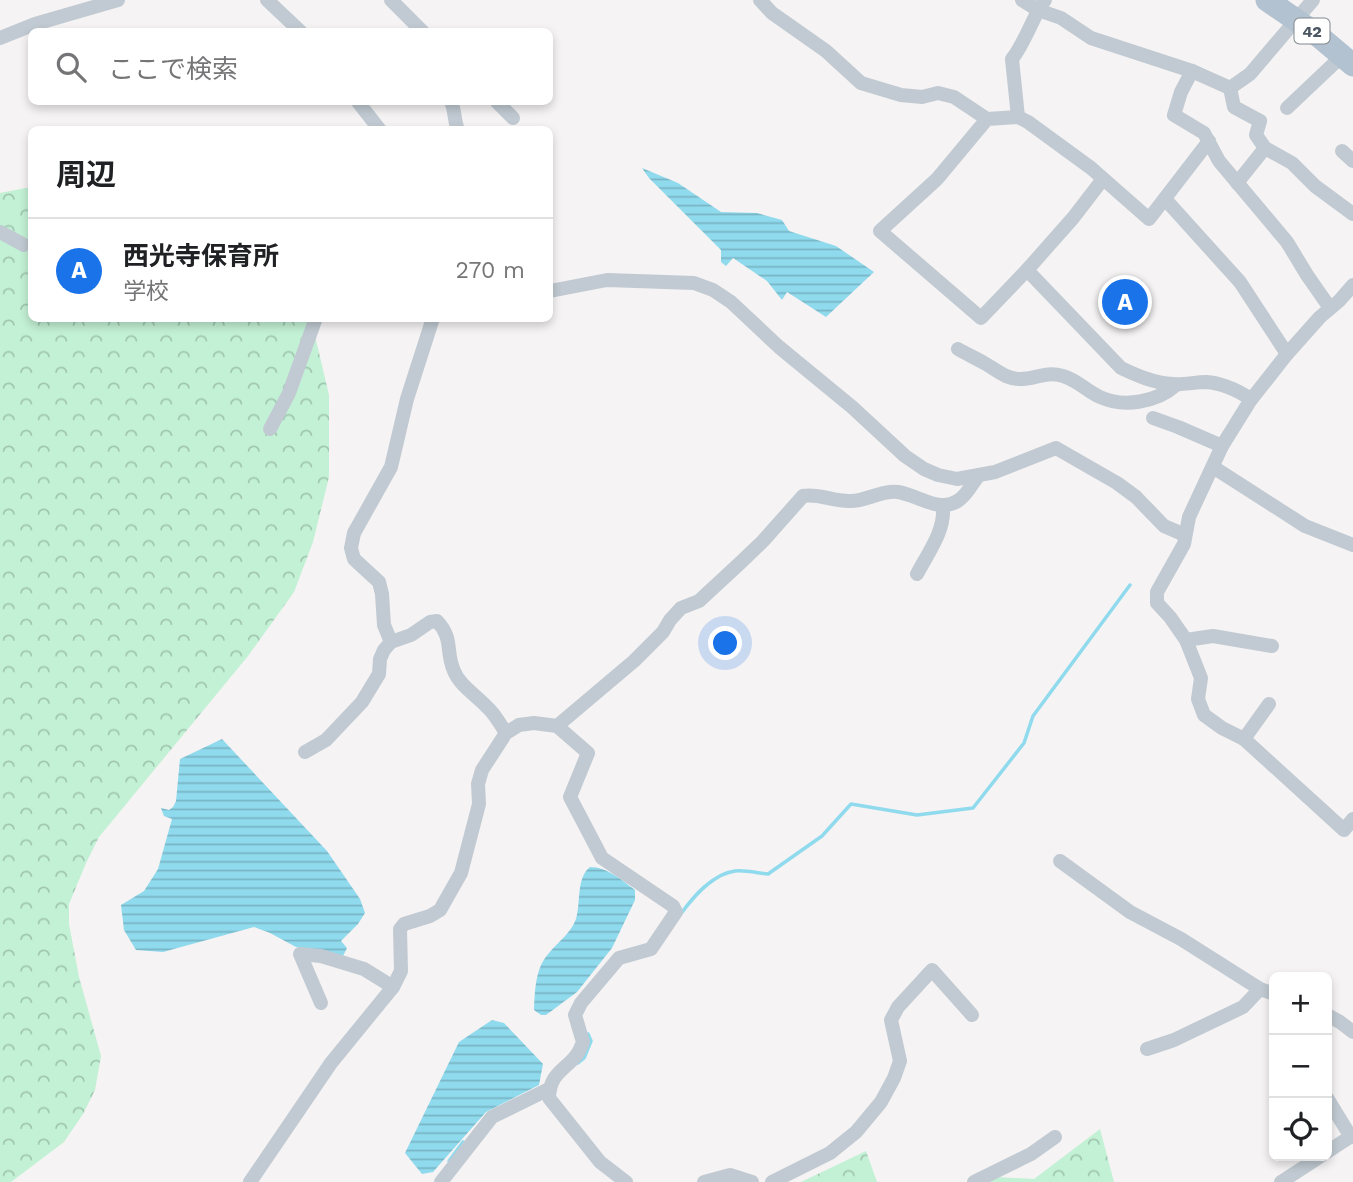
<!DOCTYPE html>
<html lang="ja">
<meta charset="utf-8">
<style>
:root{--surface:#fff;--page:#f2f2f2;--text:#202124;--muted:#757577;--line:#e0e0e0;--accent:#1a73e8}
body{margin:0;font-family:"Work Sans","Noto Sans JP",sans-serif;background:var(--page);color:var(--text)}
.controls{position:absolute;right:21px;bottom:21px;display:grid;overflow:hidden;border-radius:10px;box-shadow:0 4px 10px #0003}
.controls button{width:63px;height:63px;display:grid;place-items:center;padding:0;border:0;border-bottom:2px solid var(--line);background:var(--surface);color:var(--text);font:35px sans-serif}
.you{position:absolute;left:726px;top:644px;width:24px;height:24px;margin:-18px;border:5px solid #fff;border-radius:50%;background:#1a73e8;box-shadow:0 0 0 10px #1a73e833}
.badge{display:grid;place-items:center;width:46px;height:46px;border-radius:50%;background:var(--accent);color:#fff;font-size:23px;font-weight:700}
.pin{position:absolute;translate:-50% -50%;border:4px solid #fff;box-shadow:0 2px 7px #0006}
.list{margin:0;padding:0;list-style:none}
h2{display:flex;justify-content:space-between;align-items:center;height:91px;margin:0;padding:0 28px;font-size:30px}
h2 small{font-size:23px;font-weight:400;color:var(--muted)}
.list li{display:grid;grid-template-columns:46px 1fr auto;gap:21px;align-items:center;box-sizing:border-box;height:105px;padding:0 28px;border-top:2px solid var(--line)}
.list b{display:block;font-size:26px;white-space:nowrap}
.list p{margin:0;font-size:23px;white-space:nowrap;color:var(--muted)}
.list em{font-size:23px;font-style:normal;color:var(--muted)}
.icon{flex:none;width:38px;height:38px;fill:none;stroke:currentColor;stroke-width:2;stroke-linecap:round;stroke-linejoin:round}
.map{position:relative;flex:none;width:1353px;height:1182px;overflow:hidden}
.search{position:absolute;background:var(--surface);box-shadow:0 4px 10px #0003;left:28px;top:28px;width:525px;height:77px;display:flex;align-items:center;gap:18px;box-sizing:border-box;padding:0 24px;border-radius:10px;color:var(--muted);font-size:26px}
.panel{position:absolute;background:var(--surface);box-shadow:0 4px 10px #0003;left:28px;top:126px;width:525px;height:196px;border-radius:10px}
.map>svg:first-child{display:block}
.forest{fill:url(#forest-crowns)}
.water{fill:url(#water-rules)}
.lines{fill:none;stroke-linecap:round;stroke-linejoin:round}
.stream{stroke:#90daee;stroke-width:3.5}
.street{stroke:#c1cad2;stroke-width:14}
.primary{stroke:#b3c2d1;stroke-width:23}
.labels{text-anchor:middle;stroke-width:7;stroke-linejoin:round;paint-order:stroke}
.shield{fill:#fff;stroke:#808990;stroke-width:2}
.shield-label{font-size:16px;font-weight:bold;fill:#4a5661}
</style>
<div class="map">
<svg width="1353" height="1182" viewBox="0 0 1353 1182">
<defs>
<pattern id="forest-crowns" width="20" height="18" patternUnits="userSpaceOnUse" patternTransform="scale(1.75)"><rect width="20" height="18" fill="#c3f1d5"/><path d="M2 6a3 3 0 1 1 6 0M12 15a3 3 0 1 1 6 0" fill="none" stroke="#a0c6b0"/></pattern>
<pattern id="water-rules" width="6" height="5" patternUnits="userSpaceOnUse" patternTransform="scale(1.75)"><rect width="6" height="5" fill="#90daee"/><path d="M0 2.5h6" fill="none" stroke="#78b4c4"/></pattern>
</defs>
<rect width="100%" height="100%" fill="#f5f3f3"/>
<g class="forest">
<path d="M31 187 32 318 311 319 329 395V477L313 542 294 592 248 656 99 837 86 863 69 904V924L79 977 101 1056 95 1090 83 1114 64 1142 11 1182H0V193Z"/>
<path d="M1100 1129 1114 1182H985L995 1177 1034 1179Z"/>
<path d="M866 1151 877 1182H801Z"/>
</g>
<g class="water">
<path d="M642 168 678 183 721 212 757 213 782 220 789 231 836 246 874 272 826 317 787 292 782 300 767 281 733 258 726 266 721 262V250L649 178Z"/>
<path d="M222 739 327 851 360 899 365 913 358 924 341 941 347 948 343 956 296 947 270 933 254 927 163 952 136 950 124 930 121 905 144 891 158 869 172 819 164 816 161 808 169 810 173 807 176 801 180 759Z"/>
<path d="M590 867C607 867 622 880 635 890V900L612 948 577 992 546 1015H541L534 1010C535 991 535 968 549 953 558 942 571 933 576 919 581 903 576 878 590 867Z"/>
<path d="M492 1020 504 1023 543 1064 539 1085 486 1112 433 1172 422 1174 405 1153 459 1042Z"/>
</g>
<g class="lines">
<g class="stream">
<path d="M680 915C693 897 712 874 735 871 745 870 758 873 768 874L822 836 851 804 917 815 973 808 1024 743 1033 716 1130 585"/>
<path d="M578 1063 584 1058 591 1041 588 1034"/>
<path d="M449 1161 463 1142"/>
</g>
<g class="street">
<path d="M267 0 301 32"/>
<path d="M391 0 423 32"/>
<path d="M760 0 772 13 826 51 861 83 901 95 922 97 938 93 954 97 987 119"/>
<path d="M1022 0 1038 10 1061 18 1091 38 1192 71"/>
<path d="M1313 0 1250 74 1230 88 1192 71 1181 92 1174 115 1204 133 1219 161 1287 242 1307 275 1330 308"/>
<path d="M0 38 35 24 118 0"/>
<path d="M1230 88 1234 107 1260 121 1256 135 1265 148 1292 163 1315 186 1353 214"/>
<path d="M358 102 380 130"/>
<path d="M451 102C455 109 454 121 458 130"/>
<path d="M497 102 513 118"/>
<path d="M1287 108 1343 55"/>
<path d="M1018 117 1012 59C1026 41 1032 18 1045 0"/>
<path d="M1209 141 1149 219 1091 168 1028 122 1018 117 987 119 937 179 880 231 981 318 1027 270 1121 368C1138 376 1154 383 1173 384 1184 385 1195 382 1206 382 1223 383 1237 390 1251 399"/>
<path d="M1342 151 1353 161"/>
<path d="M1237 183 1265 148"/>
<path d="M1165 199 1240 282 1287 354"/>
<path d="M0 232 24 245"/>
<path d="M1027 270 1073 218 1103 179"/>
<path d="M550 291 607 280 694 283 713 290 731 302 779 347 852 407 905 456 924 469 938 475 957 479 995 472 1056 448 1117 483 1136 497 1164 526 1185 535"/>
<path d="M958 349C967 354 977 359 986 364 998 371 1006 379 1020 379 1036 379 1045 371 1063 376 1077 380 1087 391 1100 397 1124 408 1157 402 1176 385"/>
<path d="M1153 418 1178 427 1222 446"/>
<path d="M270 429 289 393 316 318"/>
<path d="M1213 467 1305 526 1353 545"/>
<path d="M917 574C928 553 945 531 943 507"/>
<path d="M1186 640 1213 636 1272 646"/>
<path d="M391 642 384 625 382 594 379 582 354 559 351 548 354 533 391 467 407 399 433 318"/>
<path d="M1269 704 1244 739 1344 830 1353 819"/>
<path d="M557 726 634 661 663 632 670 620 681 608 699 601 739 564 763 541 803 496C819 493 834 502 851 501 866 501 882 490 898 492 918 495 940 514 959 500 967 495 973 482 979 475"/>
<path d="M1244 739 1222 728 1204 715 1198 699 1201 678 1186 640 1170 617 1157 603V592L1184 544 1189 517 1222 446 1250 401 1287 354 1320 317 1339 301 1353 285"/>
<path d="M305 752 326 740 362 702 379 674 380 659 384 650 391 642 411 635 430 622 437 621C454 639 445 651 454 671 460 686 476 695 487 707 495 714 500 724 506 733"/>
<path d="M1060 861 1130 912 1181 939 1260 989"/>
<path d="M321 1003 300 954 321 956 364 969 393 987"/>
<path d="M1327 1015 1340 1022 1353 1032"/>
<path d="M1147 1049 1174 1040 1243 1007 1260 989 1274 994"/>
<path d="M1327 1098 1351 1137"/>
<path d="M1327 1152 1353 1135"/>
<path d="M250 1182 331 1063 393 987 401 971 400 929 404 924 430 916 440 910 461 873 479 804 478 784 482 770 506 733 519 725 534 723 557 726 588 753 570 797 602 858 673 906 676 912 651 949 619 958 581 1003 575 1015 583 1042C581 1047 579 1053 575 1057 562 1072 550 1074 549 1098L600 1162 626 1182"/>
<path d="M441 1182 492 1117 549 1089"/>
<path d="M704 1182 730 1175 752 1182"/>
<path d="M772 1182 830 1153 856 1132 881 1102 894 1078 900 1061 891 1020 898 1007 932 970 972 1015"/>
<path d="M974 1182 1031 1154 1055 1137"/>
<path d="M1281 1182 1321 1156"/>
</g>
<path class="primary" d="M1267 0 1315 33 1353 65"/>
</g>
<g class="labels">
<rect class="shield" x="1294.5" y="18.5" width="35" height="25" rx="5"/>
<g class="shield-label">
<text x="1312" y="37">42</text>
</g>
</g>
</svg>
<div class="controls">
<button>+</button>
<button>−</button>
<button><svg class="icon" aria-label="locate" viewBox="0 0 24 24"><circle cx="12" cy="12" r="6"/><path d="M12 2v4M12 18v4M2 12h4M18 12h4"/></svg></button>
</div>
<div class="you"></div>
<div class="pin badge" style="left:1125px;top:302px">A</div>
<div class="search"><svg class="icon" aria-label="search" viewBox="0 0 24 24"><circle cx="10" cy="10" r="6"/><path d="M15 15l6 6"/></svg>ここで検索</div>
<section class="panel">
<h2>周辺<small></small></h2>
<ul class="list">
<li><span class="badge">A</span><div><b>西光寺保育所</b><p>学校</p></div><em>270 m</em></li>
</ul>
</section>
</div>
